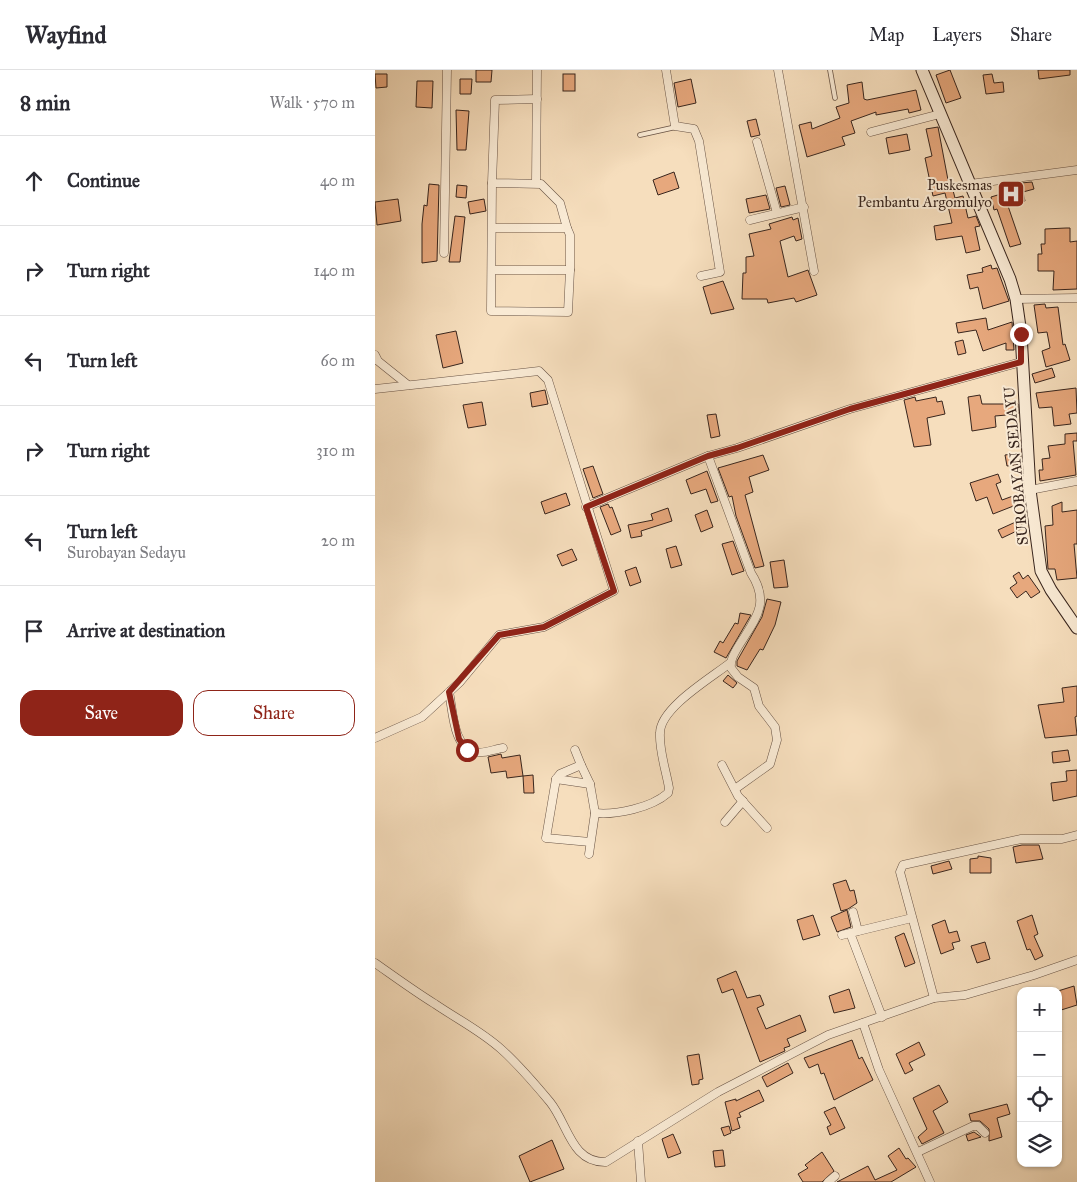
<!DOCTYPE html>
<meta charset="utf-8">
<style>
:root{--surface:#fff;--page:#f7f7f7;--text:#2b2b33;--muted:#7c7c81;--line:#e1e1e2;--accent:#8f2418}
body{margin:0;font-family:"IM FELL Great Primer",serif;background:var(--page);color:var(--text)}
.controls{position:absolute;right:15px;bottom:15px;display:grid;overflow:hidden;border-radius:10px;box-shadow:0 1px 4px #0004}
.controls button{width:45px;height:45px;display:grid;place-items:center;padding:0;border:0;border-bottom:1px solid var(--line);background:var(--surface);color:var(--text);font:25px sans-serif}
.stop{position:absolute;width:15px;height:15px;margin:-11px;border:4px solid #8f2418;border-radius:50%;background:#fff}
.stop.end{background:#8f2418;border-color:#fff;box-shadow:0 1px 5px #0008}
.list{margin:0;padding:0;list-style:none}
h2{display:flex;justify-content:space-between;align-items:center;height:65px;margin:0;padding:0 20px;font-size:21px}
h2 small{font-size:16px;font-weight:400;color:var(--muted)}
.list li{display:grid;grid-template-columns:32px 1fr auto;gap:15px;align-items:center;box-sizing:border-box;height:90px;padding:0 20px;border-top:1px solid var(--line)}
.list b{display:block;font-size:19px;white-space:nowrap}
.list p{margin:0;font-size:16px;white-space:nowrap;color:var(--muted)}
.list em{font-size:16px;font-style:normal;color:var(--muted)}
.actions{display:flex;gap:10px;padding:15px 20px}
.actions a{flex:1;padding:11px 0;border:1px solid var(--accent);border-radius:15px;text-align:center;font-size:18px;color:var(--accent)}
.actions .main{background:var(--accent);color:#fff}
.icon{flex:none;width:28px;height:28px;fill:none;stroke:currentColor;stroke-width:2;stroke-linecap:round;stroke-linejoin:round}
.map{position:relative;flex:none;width:702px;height:1112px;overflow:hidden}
header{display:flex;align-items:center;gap:30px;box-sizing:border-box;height:70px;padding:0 25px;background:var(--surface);border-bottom:1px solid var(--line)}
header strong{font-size:24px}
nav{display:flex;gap:28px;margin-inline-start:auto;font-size:18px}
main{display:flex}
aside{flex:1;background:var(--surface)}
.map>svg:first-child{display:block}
.building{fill:#e7a87d;stroke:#38251d}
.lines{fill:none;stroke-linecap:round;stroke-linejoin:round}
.lane-casing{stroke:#685345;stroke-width:5.5}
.street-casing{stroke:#685345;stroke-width:9}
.secondary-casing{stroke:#38251d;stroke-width:13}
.lane{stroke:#f9ead4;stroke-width:4}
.street{stroke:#f9ead4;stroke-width:8}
.secondary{stroke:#f9ead4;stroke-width:11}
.route{stroke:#8f2418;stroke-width:6}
.labels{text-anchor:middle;stroke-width:4;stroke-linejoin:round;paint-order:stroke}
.poi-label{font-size:15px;fill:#38251d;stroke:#f9ead4;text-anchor:end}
.street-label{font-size:15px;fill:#38251d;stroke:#f9ead4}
</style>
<header>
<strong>Wayfind</strong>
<nav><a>Map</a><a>Layers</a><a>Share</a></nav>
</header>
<main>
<aside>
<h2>8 min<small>Walk · 570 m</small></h2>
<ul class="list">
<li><svg class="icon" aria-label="ahead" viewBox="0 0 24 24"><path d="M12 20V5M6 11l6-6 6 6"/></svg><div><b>Continue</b></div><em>40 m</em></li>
<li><svg class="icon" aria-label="right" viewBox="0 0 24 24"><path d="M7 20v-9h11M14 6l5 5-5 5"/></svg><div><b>Turn right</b></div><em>140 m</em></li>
<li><svg class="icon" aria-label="left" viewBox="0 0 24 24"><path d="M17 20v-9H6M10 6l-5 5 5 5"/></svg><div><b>Turn left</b></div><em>60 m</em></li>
<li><svg class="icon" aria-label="right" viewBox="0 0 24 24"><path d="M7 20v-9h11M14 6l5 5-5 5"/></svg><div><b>Turn right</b></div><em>310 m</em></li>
<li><svg class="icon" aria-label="left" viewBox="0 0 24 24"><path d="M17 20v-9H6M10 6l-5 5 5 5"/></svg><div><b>Turn left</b><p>Surobayan Sedayu</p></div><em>20 m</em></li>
<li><svg class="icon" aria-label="arrive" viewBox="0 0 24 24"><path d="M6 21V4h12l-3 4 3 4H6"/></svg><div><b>Arrive at destination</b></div></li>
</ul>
<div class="actions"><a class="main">Save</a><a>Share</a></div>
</aside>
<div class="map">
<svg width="702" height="1112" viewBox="0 0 702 1112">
<rect width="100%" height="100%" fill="#f6debd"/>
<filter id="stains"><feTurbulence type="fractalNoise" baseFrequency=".004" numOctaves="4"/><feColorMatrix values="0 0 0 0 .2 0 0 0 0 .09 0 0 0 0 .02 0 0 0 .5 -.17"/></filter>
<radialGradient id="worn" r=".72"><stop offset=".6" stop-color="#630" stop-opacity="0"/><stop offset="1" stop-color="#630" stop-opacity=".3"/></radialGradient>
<g class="building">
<path d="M101 0H117L116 12H101Z"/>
<path d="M575 0 586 28 571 33 561 5Z"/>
<path d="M663 0H695V5L664 9Z"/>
<path d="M0 4H12V17L1 18Z"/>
<rect x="188" y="4" width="12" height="17"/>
<path d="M617 4 619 13 628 12 629 22 611 24 608 5Z"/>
<path d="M85 9H97L96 24H85Z"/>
<path d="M316 9 321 33 303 37 299 13Z"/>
<path d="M42 11H58L57 38 41 37Z"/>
<path d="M487 12 489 29 492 30 541 20 546 40 534 43 533 39 501 45V42L476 51 480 63 467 67 470 75 432 87 424 55 436 52 437 59 465 48 461 37 474 33 472 15Z"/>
<path d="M81 40 94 41 91 80H82Z"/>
<path d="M381 49 385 65 376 67 372 51Z"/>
<path d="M563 57 573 110 575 109 580 128 588 126 593 148 601 146 605 156 600 157 605 180 591 183 587 166 561 170 559 156 577 153 570 123 558 126 550 88 557 86 551 59Z"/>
<path d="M532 64 535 80 514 84 511 68Z"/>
<path d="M299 102 304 118 283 125 278 110Z"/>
<path d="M657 112 659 119 648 122 650 131 633 136 646 174 635 177 622 139 619 140 616 127 636 121 635 114Z"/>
<path d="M54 114 64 115 62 191 47 193V154L49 135 52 136Z"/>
<path d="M82 115 92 116 91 128 81 127Z"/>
<path d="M410 116 415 135 406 137 401 118Z"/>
<path d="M391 125 395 139 374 143 371 129Z"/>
<path d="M23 129 26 151 2 155 0 132Z"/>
<path d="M109 129 111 141 95 144 93 132Z"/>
<path d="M80 146 90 147 85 192H74Z"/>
<path d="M417 147 418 150 423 148 427 169 421 171 419 166 405 171 413 207 433 200 442 225 421 232 419 228 393 233 392 229H367L368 203H371V187L379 186 374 164 396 159 394 154Z"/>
<path d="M691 158H695V172L702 171V219L678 220 679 201H663V184H667L666 174H670V159Z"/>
<path d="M616 195 617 199 622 198 634 231 608 239 603 217 595 219 592 205 608 202 607 198Z"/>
<path d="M348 211 359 239 336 244 328 217Z"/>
<path d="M670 234 671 238 683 237 688 275 690 274 695 290 671 297 667 281 675 278 672 262 663 263 659 235Z"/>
<path d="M611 248 613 260 637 252 639 280H631V273L608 281 601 260 583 263 581 253Z"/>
<path d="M81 261 88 293 68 298 61 265Z"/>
<path d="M588 270 591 283 583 285 580 272Z"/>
<path d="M677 298 680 307 660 313 657 304Z"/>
<path d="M701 318 702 343 694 344 696 354 679 356 677 337 664 338 661 323Z"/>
<path d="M170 320 173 334 157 337 155 323Z"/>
<path d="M605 325 607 334H643V344L620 346 621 357 597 361 593 327Z"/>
<path d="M540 327 541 331 561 327 562 332 567 331 570 344 552 348 556 375 539 377 529 330Z"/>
<path d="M107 332 111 355 93 358 88 335Z"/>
<path d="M341 344 345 366 336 368 332 345Z"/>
<path d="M702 363V371H698L701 405 665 411 664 400H668L667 389 675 388 673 376 690 374V364Z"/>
<path d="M645 383 646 394 632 396 630 385Z"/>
<path d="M388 385 394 400 374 407 378 422 370 425 389 496 380 498 361 446 357 426 354 427 343 398Z"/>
<path d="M218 396 228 424 218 428 208 399Z"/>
<path d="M332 401 343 431 336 433 331 419 316 424 311 410Z"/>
<path d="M623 404 626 412 621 414 627 430 638 426 641 435 618 444 612 427 601 431 595 413Z"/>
<path d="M191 423 195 435 170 444 166 432Z"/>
<path d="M687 432V442L702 440V474H699L702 508 682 510 680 499H673L670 456 678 455 677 436Z"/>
<path d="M233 434 235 438 237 437 246 461 236 465 225 437Z"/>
<path d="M293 438 297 451 266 461 267 466 256 468 253 455 278 450 276 444Z"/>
<path d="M332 440 338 457 326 462 320 445Z"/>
<path d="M645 450 648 458 627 468 623 460Z"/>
<path d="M358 471 369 501 357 505 347 474Z"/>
<path d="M301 476 307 495 296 498 291 479Z"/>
<path d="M197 479 202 490 187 496 182 485Z"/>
<path d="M409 490 413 517 399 518 395 492Z"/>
<path d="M261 497 266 512 255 516 250 501Z"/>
<path d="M644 502 648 509 653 505 665 522 656 528 651 521 642 528 635 518 642 513 638 506Z"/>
<path d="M392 529 406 532 400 555 388 580 385 579 372 600 362 596V591L387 547Z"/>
<path d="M365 543 376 545 351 588 339 582 345 571 348 573 360 553 363 554Z"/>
<path d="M353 605 362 613 358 618 348 611Z"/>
<path d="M702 616V646L700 647 702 665 670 668 663 635 689 632 687 618Z"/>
<path d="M693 680 695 691 678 693 677 682Z"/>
<path d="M126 684 127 688 145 685 148 706 132 708 131 701 116 703 113 687Z"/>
<path d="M702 700V726L678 731 676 713 692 711 691 701Z"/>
<path d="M158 705 159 723H149L148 706Z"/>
<path d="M647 775H664L668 789 641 793 638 777Z"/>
<path d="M603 786 616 788V803H595V789L603 788Z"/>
<path d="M574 791 577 799 558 804 556 796Z"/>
<path d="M471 810 475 821 479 820 482 833 473 839 466 841 458 814Z"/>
<path d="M472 840 476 857 462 862 456 847Z"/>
<path d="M438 845 445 865 428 870 422 850Z"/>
<path d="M657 845 663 864 659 866 668 886 660 890 655 879 652 880 642 851Z"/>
<path d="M570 850 574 863 582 861 585 871 577 873 579 879 566 884 557 855Z"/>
<path d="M529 863 540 893 530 897 520 867Z"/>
<path d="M610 872 615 889 602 893 596 876Z"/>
<path d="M361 901 372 928 385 925 389 935 382 938 391 959 425 945 431 961 412 969 415 976 409 978 410 981 385 992 358 919 347 923 342 909Z"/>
<path d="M699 916 702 935 683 941V921Z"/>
<path d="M474 919 480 938 459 943 454 926Z"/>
<path d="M477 970 484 989 487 987 498 1010 459 1030 449 1003 446 1004 443 994 434 998 429 988Z"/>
<path d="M544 972 550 985 534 993 538 1000 530 1004 521 984Z"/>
<path d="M324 984 328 1009 324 1010V1014L317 1015 312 986Z"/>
<path d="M413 993 418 1003 392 1017 387 1007Z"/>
<path d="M564 1015 573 1032 558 1041 569 1063 547 1074 543 1067 552 1059 538 1028Z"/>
<path d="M384 1020 389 1031 364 1043 366 1047 362 1048 365 1058 357 1061 350 1032 361 1029V1031Z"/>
<path d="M632 1034 635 1044 622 1048 627 1067 614 1071V1059L605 1051H596L594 1044Z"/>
<path d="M460 1037 470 1058 455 1065 452 1057 456 1055 449 1042Z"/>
<path d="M354 1056 356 1063 349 1066 346 1058Z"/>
<path d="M599 1062 606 1067 593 1071 591 1065Z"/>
<path d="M298 1064 306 1083 293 1088 287 1069Z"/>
<path d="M177 1070 189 1099 155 1112 144 1086Z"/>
<path d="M524 1078 531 1089 533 1088 541 1097 516 1112H462L493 1096 500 1110 522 1100 513 1086Z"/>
<path d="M348 1080 350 1096 340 1097 338 1081Z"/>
<path d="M447 1082 459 1101 447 1112H428L423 1104 433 1098 430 1095Z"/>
</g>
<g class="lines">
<g class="lane-casing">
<g id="lane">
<path d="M455 0 460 28"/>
<path d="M265 65 301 57"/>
</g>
</g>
<g class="street-casing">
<g id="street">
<path d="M291 0 300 56 319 59 324 71 345 202 326 206"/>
<path d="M403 0 439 201"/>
<path d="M496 62 565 44"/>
<path d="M382 72 402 143"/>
<path d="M161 112 162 0"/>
<path d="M117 113 116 241 193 242 195 200H118"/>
<path d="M595 114 702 100"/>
<path d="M375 150 429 137"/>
<path d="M118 158H192L185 133 166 114 117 113 120 30 162 29"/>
<path d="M192 158 195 165V200"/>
<path d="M69 183 72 0"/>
<path d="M641 229 702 228"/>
<path d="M0 285 3 291 33 315"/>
<path d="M0 319 164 301 173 310 239 521 169 557 124 565 85 612 47 647 0 668"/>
<path d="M333 386 376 503C396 534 380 549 363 577 359 584 355 590 356 598L363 607 379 618 384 636 400 657 402 670 395 694 360 719"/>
<path d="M655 420 702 411"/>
<path d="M211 437 333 386 362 378 475 339 646 292"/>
<path d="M74 622C78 641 78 679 101 682 109 684 120 679 128 678"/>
<path d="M200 680 206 695 185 704 181 709 171 768 215 772"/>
<path d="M206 695 215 714 220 743"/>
<path d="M347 695 363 726 392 758"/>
<path d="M181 709 215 714"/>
<path d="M350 752 368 731"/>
<path d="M214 784 220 743C241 745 276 738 293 723L294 718C291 700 284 681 285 663 285 638 336 608 355 593"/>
<path d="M478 842 483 861"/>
<path d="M467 865 537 848"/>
<path d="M477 868 507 947"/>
<path d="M0 893C20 907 39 921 60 934 82 949 106 961 126 979 144 995 160 1014 175 1032 193 1054 196 1093 231 1092L343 1022 453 965 559 928 590 925 659 905 702 890"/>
<path d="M559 928 525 802 528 795 646 769H687L702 765"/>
<path d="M488 953 504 1000 555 1112"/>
<path d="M263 1071 266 1112"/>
<path d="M543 1082 598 1056H603L610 1063"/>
<path d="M453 1112 460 1106"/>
</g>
</g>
<g class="secondary-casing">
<path id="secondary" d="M547 0 635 209 641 229 646 264 655 420 666 501 676 520 702 558"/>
</g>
<use href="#lane" class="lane"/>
<use href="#street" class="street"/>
<use href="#secondary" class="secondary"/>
</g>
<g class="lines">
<path class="route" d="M92 680 84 669 74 622 124 565 169 557 239 521 211 437 333 386 362 378 475 339 646 292V264"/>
</g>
<defs>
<g id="hospital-square" transform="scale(1.4375)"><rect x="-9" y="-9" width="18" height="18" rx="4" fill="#8f2418" stroke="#f9ead4"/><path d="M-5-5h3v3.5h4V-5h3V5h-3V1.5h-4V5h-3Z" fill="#fff"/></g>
</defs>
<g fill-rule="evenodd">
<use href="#hospital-square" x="636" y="124"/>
</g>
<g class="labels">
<g class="poi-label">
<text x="617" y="120">Puskesmas<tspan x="617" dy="17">Pembantu Argomulyo</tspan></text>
</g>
<g class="street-label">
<text transform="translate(641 396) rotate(-95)" y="5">SUROBAYAN SEDAYU</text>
</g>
</g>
<rect width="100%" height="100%" filter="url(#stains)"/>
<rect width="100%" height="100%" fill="url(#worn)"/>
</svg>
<div class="controls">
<button>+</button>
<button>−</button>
<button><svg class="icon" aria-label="locate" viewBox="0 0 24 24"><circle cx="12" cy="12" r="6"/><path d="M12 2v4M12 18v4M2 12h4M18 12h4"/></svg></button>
<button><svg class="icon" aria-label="layers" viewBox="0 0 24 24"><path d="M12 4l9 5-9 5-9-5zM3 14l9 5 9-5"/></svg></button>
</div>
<div class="stop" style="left:92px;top:680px"></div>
<div class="stop end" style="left:646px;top:264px"></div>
</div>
</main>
